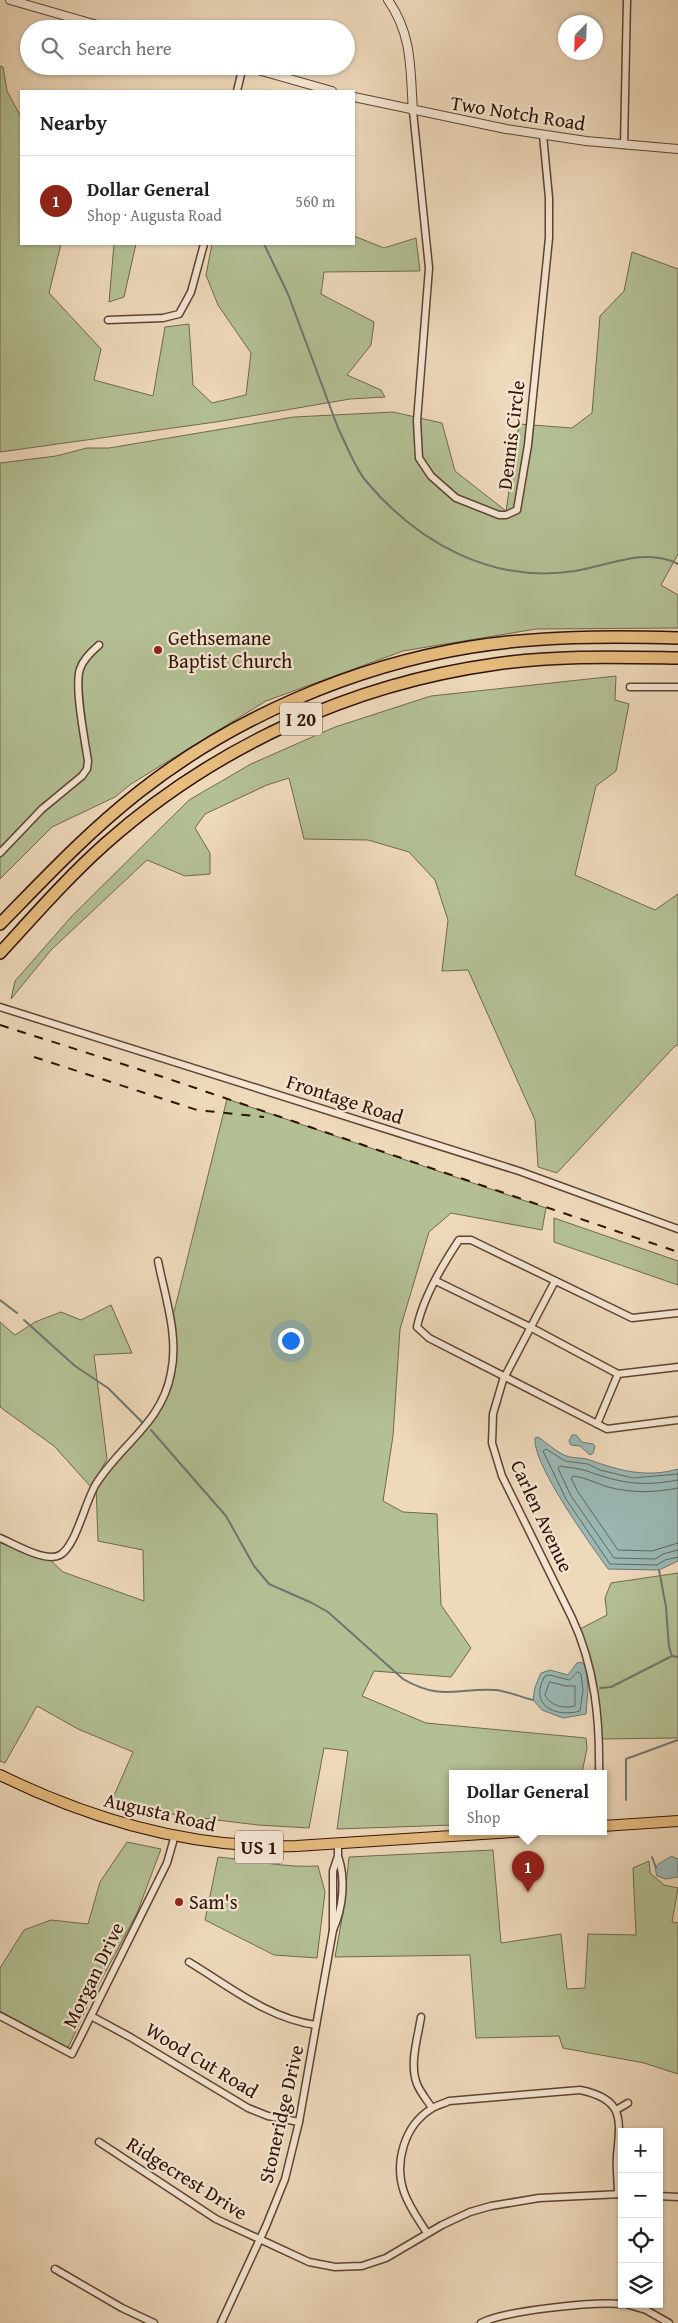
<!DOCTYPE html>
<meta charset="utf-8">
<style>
:root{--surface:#fff;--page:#f6f6f6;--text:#222;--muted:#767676;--line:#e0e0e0;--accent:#8f2418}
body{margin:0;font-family:"Gentium Book Plus",serif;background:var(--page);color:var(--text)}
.controls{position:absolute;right:15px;bottom:15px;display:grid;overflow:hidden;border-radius:0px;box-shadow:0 1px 4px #0004}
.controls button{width:45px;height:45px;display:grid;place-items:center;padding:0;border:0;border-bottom:1px solid var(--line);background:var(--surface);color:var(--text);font:25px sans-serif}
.compass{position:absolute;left:558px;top:15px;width:45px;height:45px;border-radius:50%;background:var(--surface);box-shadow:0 1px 4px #0004;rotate:203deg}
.you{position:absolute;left:290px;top:1340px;width:18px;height:18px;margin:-12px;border:4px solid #fff;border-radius:50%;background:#1a73e8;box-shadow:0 0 0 8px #1a73e833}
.badge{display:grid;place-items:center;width:32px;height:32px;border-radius:50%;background:var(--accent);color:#fff;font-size:16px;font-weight:700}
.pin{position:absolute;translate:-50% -41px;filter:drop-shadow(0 1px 2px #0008)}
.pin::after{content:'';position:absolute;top:26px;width:18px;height:15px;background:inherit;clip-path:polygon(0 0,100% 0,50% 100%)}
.popup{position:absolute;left:449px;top:1770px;width:158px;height:65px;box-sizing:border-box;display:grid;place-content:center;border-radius:0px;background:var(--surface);filter:drop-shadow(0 1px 4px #0005);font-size:16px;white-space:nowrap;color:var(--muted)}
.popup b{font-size:19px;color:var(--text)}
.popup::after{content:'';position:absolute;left:50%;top:100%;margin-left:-10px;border:10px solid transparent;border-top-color:var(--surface)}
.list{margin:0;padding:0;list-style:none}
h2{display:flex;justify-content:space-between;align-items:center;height:65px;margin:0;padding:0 20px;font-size:21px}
h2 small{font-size:16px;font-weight:400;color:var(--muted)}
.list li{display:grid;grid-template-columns:32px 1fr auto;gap:15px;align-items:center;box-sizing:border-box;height:90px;padding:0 20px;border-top:1px solid var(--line)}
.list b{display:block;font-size:19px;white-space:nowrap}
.list p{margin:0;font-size:16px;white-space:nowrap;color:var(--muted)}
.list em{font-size:16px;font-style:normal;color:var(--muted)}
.icon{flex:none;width:28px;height:28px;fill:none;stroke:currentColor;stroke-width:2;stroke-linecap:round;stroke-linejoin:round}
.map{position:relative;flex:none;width:678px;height:2323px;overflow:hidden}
.search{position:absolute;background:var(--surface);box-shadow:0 1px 4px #0004;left:20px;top:20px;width:335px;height:55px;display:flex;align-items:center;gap:12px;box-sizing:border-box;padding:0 18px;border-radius:28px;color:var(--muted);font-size:19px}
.panel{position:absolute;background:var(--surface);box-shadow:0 1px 4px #0004;left:20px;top:90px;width:335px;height:155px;border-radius:0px}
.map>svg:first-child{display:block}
.green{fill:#b3c094;stroke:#71684c}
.water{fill:#9ab9b5;stroke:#6f766f}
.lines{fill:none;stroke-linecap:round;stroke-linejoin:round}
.shore{stroke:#64655d;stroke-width:1}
.stream{stroke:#6f766f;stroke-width:2}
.minor-casing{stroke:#5f4332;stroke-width:9}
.tertiary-casing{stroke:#5f4332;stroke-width:10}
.primary-casing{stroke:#2f1105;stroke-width:12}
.motorway-casing{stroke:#2f1105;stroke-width:14}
.minor{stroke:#f4e6d3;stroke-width:6}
.tertiary{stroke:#f4e6d3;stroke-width:8}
.primary{stroke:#e7bc7e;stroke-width:10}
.motorway{stroke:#e7bc7e;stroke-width:11}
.rail{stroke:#2f1105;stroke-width:2;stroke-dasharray:9 9;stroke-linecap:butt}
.poi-dot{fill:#8f2418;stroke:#f4e6d3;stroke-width:2}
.labels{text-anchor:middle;stroke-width:4.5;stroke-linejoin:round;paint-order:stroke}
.shield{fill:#f4e6d3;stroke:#6a5143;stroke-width:1}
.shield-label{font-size:19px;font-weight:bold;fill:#2f1105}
.street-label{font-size:20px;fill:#2f1105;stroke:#f4e6d3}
.poi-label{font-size:20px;fill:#2f1105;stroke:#f4e6d3;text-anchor:start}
</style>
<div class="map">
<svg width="678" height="2323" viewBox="0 0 678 2323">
<rect width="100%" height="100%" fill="#eed9bb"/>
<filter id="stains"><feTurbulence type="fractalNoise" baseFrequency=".004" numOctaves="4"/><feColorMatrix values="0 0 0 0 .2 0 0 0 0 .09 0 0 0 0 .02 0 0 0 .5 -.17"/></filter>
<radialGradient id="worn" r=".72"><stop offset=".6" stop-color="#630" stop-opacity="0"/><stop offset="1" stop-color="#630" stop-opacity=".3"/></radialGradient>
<g class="green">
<path d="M0 66 3 67 7 91 21 117V244H61L49 293 101 349 94 380 153 396 165 327 189 324 193 385 212 403 246 395 251 353 218 305 206 275 212 244H354V236L384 248 416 238 420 271 324 272 321 294 374 322 371 345 347 375 381 390 385 397 350 399 216 422 0 452Z"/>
<path d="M114 244H136L124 297 109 302Z"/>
<path d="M632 252 678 269V554L661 585 678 595V628L536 629 403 651 266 701 131 784 115 797 52 827 0 879V463L56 456 87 448H109L294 417 393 412 442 423 455 471 506 511 519 424 572 428 592 413 600 316 624 291Z"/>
<path d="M616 676 615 700 629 704 616 771 596 786 575 875 655 910 678 894V1045L675 1046 557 1173 538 1167 535 1120 468 970 442 971 448 920 435 880 409 852 368 840 304 839 289 778 267 785 205 814 195 828 210 853V874L185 876 147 860 51 950 11 999 15 981 72 916 189 800 251 764 335 727 431 696Z"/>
<path d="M227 1099 546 1208 542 1230 451 1213 429 1232 400 1329 393 1436 383 1501 403 1512 437 1514 441 1605 471 1648 451 1677 374 1671 362 1696 426 1723 586 1738 587 1748 582 1773H453V1825L337 1829 348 1751 324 1748 309 1828 258 1825 176 1815 112 1800 133 1752 78 1729 37 1706 5 1763 0 1761V1538L47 1557 63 1572 144 1601 143 1550 98 1541 96 1484 148 1424 171 1377V1324Z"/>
<path d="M554 1218 678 1261V1285L554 1242Z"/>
<path d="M111 1305 132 1353 94 1355 107 1459 91 1487 54 1446 0 1407V1322L15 1335 35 1322 61 1312 81 1320Z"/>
<path d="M678 1573V1738L600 1739 599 1726 578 1630 607 1615 605 1598 611 1583Z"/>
<path d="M127 1842 161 1849 137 1913 89 2003 68 2048 0 2011V1968L24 1930 51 1920 88 1924 100 1882Z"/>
<path d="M493 1850 501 1943 561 1934 567 1989 585 1988 588 1934 636 1935 633 1868 649 1861 650 1873 664 1885 678 1888 672 1922 678 1923V2074L644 2063 563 2048 559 2036 476 2038 470 1955 335 1957 343 1913 349 1857Z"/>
<path d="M218 1857C251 1860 285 1868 318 1866L325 1892 317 1958 274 1955 205 1920Z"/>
</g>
<g class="water">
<path d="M572 1435H576L582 1442 593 1444 595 1446 593 1453 590 1455 580 1446 571 1445 569 1441Z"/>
<path d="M538 1437C547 1443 554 1450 564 1455 572 1459 582 1457 590 1460 620 1471 647 1478 678 1469V1561L659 1570 608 1569C591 1545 532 1464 535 1438Z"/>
<path d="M581 1662 586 1666 588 1689 586 1714 563 1718 542 1710 533 1700 535 1687 541 1673 550 1670 568 1675 577 1663Z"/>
<path d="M671 1856 678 1859V1877L666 1879 657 1876C652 1862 663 1863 671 1856Z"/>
</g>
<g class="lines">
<g class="shore">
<path d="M678 1474 633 1478 600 1470 588 1464 565 1461 546 1449 543 1451 566 1499 610 1564 657 1565 665 1560 678 1557"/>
<path d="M678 1480C642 1487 620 1483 587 1471 579 1468 569 1468 560 1466L558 1468 571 1496 614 1558 655 1559 663 1554 678 1550"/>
<path d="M678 1488C654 1493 631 1493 608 1487 596 1483 586 1478 574 1476L571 1478 578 1492 618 1550 652 1551 678 1543"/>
<path d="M578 1672 581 1674 583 1690 580 1711C555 1718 528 1705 545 1676L550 1675 569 1680Z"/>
<path d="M550 1682 566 1686H575V1706C564 1709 550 1706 545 1695Z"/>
</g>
<g class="stream">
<path d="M264 244 288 294 338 428C345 442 356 470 366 481 418 543 492 584 575 571 607 566 646 547 678 564"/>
<path d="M0 1300 17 1313"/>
<path d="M24 1320 75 1366 108 1388 142 1422"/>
<path d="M151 1430 226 1516 254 1566 269 1584 312 1603 328 1612 403 1679C441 1701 456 1688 495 1690 508 1691 520 1697 533 1700"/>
<path d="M659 1570 666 1607 669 1647 672 1656"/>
<path d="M600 1688 611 1687 672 1656 678 1657"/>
<path d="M626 1800V1759L678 1740"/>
<path d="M652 1857 656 1868"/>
</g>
<g class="minor-casing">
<g id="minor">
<path d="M237 91 243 66"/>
<path d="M413 111 429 268 417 421 419 458 431 476 456 498 499 515H506L517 510 528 445 549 238V198L543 135"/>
<path d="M624 145 627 0"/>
<path d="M108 320 163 318 179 314 191 292 204 244"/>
<path d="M630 687H678"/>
<path d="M0 853 42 809 82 776 87 769 88 761C85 741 74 686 80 669 83 659 92 651 99 645"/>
<path d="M0 1007 519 1171 678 1229"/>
<path d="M436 1281 530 1327 618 1374 678 1367"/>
<path d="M555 1281 503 1380 493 1414 492 1443 502 1476 572 1618C595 1667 600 1720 599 1773"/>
<path d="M678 1313 632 1318 471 1240H459C443 1264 423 1299 417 1327L429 1338 607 1429 678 1420"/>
<path d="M597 1424 618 1374"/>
<path d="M0 1538C14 1544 46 1563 60 1555 76 1546 85 1502 96 1484 121 1444 162 1423 171 1373 179 1336 165 1297 158 1261"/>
<path d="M338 1856C346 1879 343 1908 333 1930V1871L338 1856V1843"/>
<path d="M189 1962C229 1986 269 2019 316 2025"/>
<path d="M0 2016 72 2054 167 1863 175 1835"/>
<path d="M91 2016 130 2037 248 2108 268 2116 299 2122"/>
<path d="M421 2017C418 2037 409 2064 417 2084 420 2092 427 2100 432 2108"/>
<path d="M616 2110 628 2103"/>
<path d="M99 2142 216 2219 309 2262 335 2267 362 2266 386 2258 442 2225 470 2212 491 2206 539 2198 622 2194"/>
<path d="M659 2196 678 2197"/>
<path d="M427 2233C419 2220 409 2207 404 2192 394 2163 404 2126 431 2109 436 2105 443 2104 449 2101L580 2090C623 2099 621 2117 617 2155 616 2168 618 2181 618 2194"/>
<path d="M55 2269 122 2308 154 2323"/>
<path d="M626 2304 646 2310 669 2323"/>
<path d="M221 2323 266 2226 285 2179 299 2122 333 1930"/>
<path d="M481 2323C508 2310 591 2302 622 2304"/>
</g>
</g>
<g class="tertiary-casing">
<g id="tertiary">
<path d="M10 0 111 29"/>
<path d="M388 0C413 36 410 70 413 111"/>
<path d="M244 66 332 91"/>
<path d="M354 97 506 129 586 141 678 149"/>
</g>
</g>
<g class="primary-casing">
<g id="primary">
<path d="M0 1775C92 1820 194 1849 296 1846L529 1831"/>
<path d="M603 1826 678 1821"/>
</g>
</g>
<g class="motorway-casing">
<g id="motorway">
<path d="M0 924C45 878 88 832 139 792 233 718 353 666 471 647 539 636 609 636 678 638"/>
<path d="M0 953C34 916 67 878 105 844 214 747 351 684 496 664 556 655 618 657 678 658"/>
</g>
</g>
<use href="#minor" class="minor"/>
<use href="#tertiary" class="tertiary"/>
<use href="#primary" class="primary"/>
<use href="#motorway" class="motorway"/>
<g class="rail">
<path d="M0 1025 163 1077 678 1252"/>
<path d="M34 1057 197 1110 264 1117"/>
</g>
</g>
<g class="poi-dot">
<circle cx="158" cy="650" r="5"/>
<circle cx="179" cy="1902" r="5"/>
</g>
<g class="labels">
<g class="shield">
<rect x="280" y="702.5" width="42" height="33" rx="4"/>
<rect x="235" y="1830.5" width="48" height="33" rx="4"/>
</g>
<g class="shield-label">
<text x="301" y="726">I 20</text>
<text x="259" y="1854">US 1</text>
</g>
<g class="street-label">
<text transform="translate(518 113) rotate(9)" y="7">Two Notch Road</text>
<text transform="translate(511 435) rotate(-83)" y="7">Dennis Circle</text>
<text transform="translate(345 1099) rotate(18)" y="7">Frontage Road</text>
<text transform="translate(542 1516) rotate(65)" y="7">Carlen Avenue</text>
<text transform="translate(160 1812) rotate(13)" y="7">Augusta Road</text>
<text transform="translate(93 1975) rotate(-64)" y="7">Morgan Drive</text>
<text transform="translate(202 2060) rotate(31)" y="7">Wood Cut Road</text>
<text transform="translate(281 2114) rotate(-77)" y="7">Stoneridge Drive</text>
<text transform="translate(187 2178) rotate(32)" y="7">Ridgecrest Drive</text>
</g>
<g class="poi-label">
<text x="168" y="645">Gethsemane<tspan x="168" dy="23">Baptist Church</tspan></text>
<text x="189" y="1909">Sam's</text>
</g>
</g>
<rect width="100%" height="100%" filter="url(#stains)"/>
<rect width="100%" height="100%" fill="url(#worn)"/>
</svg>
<div class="controls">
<button>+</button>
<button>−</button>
<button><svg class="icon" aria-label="locate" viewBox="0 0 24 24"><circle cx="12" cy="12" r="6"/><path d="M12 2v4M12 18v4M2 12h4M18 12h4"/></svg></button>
<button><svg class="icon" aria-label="layers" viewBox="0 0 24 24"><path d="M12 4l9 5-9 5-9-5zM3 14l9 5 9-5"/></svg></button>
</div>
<svg class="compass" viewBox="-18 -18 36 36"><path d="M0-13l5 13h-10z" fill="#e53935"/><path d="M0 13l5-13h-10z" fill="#767676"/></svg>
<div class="you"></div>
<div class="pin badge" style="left:528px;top:1892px">1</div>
<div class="popup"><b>Dollar General</b>Shop</div>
<div class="search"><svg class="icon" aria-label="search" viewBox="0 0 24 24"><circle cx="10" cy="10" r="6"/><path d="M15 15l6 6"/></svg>Search here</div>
<section class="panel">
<h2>Nearby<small></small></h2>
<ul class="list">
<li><span class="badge">1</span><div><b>Dollar General</b><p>Shop · Augusta Road</p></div><em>560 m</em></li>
</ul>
</section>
</div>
